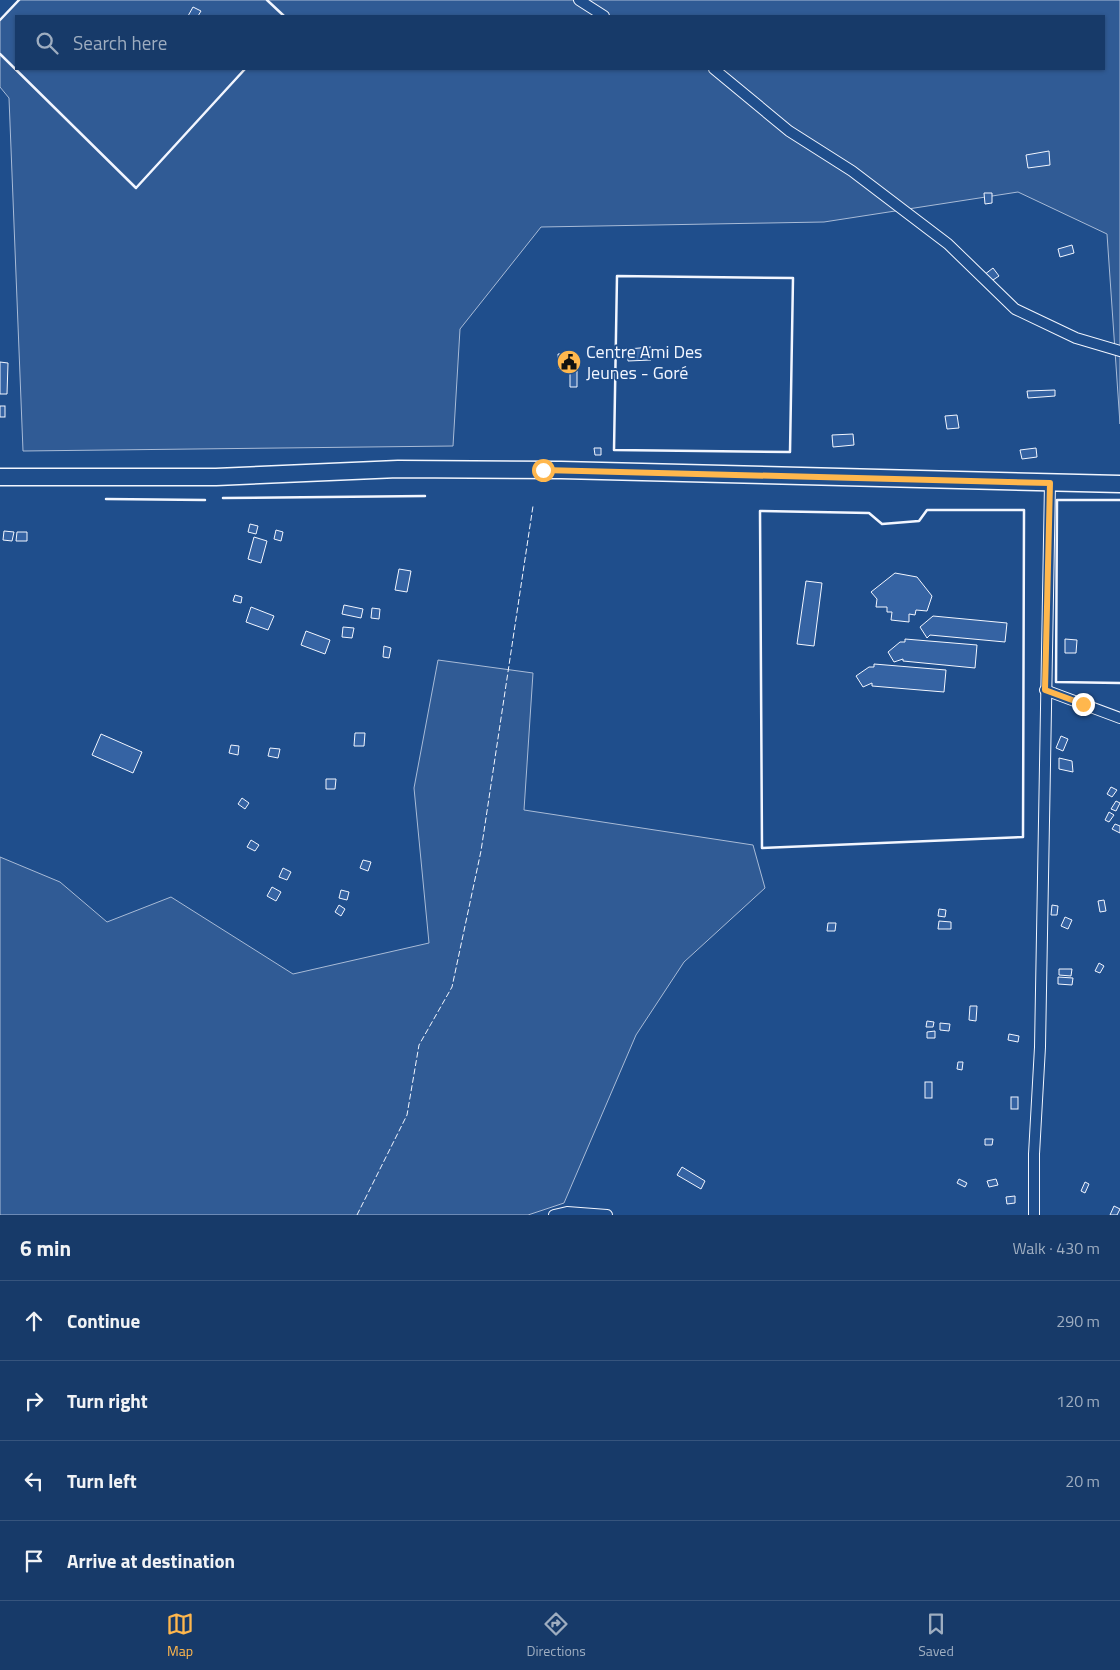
<!DOCTYPE html>
<meta charset="utf-8">
<style>
:root{--surface:#173a69;--page:#244571;--text:#f1f3f6;--muted:#9eadc0;--line:#36547d;--accent:#ffb74d}
body{margin:0;font-family:"Titillium Web",sans-serif;background:var(--page);color:var(--text)}
.stop{position:absolute;width:15px;height:15px;margin:-11px;border:4px solid #ffb74d;border-radius:50%;background:#fff}
.stop.end{background:#ffb74d;border-color:#fff;box-shadow:0 1px 5px #0008}
.list{margin:0;padding:0;list-style:none}
h2{display:flex;justify-content:space-between;align-items:center;height:65px;margin:0;padding:0 20px;font-size:21px}
h2 small{font-size:16px;font-weight:400;color:var(--muted)}
.list li{display:grid;grid-template-columns:32px 1fr auto;gap:15px;align-items:center;box-sizing:border-box;height:80px;padding:0 20px;border-top:1px solid var(--line)}
.list b{display:block;font-size:19px;white-space:nowrap}
.list em{font-size:16px;font-style:normal;color:var(--muted)}
.icon{flex:none;width:28px;height:28px;fill:none;stroke:currentColor;stroke-width:2;stroke-linecap:round;stroke-linejoin:round}
.map{position:relative;flex:none;width:1120px;height:1215px;overflow:hidden}
.search{position:absolute;background:var(--surface);box-shadow:0 1px 4px #0004;left:15px;right:15px;top:15px;height:55px;display:flex;align-items:center;gap:12px;box-sizing:border-box;padding:0 18px;border-radius:0px;color:var(--muted);font-size:19px}
.sheet{height:385px;background:var(--surface)}
nav{display:flex;justify-content:space-around;align-items:center;box-sizing:border-box;height:70px;border-top:1px solid var(--line);background:var(--surface);font-size:14px;color:var(--muted)}
nav a{display:grid;justify-items:center;gap:2px}
nav .on{color:var(--accent)}
.map>svg:first-child{display:block}
.green{fill:#305b95;stroke:#a8bbd7;fill-rule:evenodd}
.building{fill:#3563a3;stroke:#f2f6ff}
.lines{fill:none;stroke-linecap:round;stroke-linejoin:round}
.street-casing{stroke:#f2f6ff;stroke-width:12}
.primary-casing{stroke:#f2f6ff;stroke-width:19}
.street{stroke:#1f4e8c;stroke-width:10}
.primary{stroke:#1f4e8c;stroke-width:16}
.fence{stroke:#f2f6ff;stroke-width:1;stroke-dasharray:6 2.5;stroke-linecap:butt}
.wall{stroke:#f2f6ff;stroke-width:2.5}
.route{stroke:#ffb74d;stroke-width:6}
.labels{text-anchor:middle;stroke-width:4;stroke-linejoin:round;paint-order:stroke}
.poi-label{font-size:18px;fill:#f2f6ff;stroke:#1f4e8c;text-anchor:start}
</style>
<div class="map">
<svg width="1120" height="1215" viewBox="0 0 1120 1215">
<rect width="100%" height="100%" fill="#1f4e8c"/>
<g class="green">
<path d="M19 0H1120V424L1107 234 1018 192 824 222 541 227 460 329 453 446 23 451 9 98 0 87V20ZM16 16H1104V69H16Z"/>
<path d="M438 660 533 673 524 810 753 845 765 888 684 962 636 1035 564 1203 528 1215H0V857L60 882 107 922 171 897 293 974 429 943 414 788Z"/>
</g>
<g class="building">
<path d="M193 7 201 11 198 16H188Z"/>
<path d="M1049 151 1050 165 1028 168 1026 155Z"/>
<path d="M984 193H992V203L985 204Z"/>
<path d="M1072 245 1074 253 1060 257 1058 249Z"/>
<path d="M993 268 999 276 990 282 984 275Z"/>
<path d="M651 347V360L628 361V349Z"/>
<path d="M558 354H577V387H570V369H559Z"/>
<path d="M0 362 8 363 7 394H0Z"/>
<path d="M1055 390V396L1028 398 1027 391Z"/>
<rect x="0" y="406" width="5" height="11"/>
<path d="M957 415 959 428 947 429 945 416Z"/>
<path d="M853 434 854 445 833 447 832 435Z"/>
<path d="M594 448H601V455H595Z"/>
<path d="M1036 448 1037 457 1022 459 1020 450Z"/>
<path d="M250 524 258 526 256 534 248 532Z"/>
<path d="M276 530 283 532 281 541 274 539Z"/>
<path d="M4 531 14 532 12 541 3 540Z"/>
<path d="M17 532H27V541H16Z"/>
<path d="M254 537 267 541 261 563 248 559Z"/>
<path d="M399 569 411 571 407 592 395 590Z"/>
<path d="M895 573 917 577 932 596 927 611 916 610 915 615 909 614V622L891 620 892 612H887V607H876L877 599 871 592Z"/>
<path d="M806 581 822 583 814 646 797 644Z"/>
<path d="M235 595 242 597 241 603 233 601Z"/>
<path d="M344 605 363 609 361 618 342 614Z"/>
<path d="M251 607 274 616 268 630 246 622Z"/>
<path d="M372 608 380 609 379 619 371 618Z"/>
<path d="M933 616 1007 623 1005 642 930 635 927 638 920 627Z"/>
<path d="M343 627 354 628 352 638 342 637Z"/>
<path d="M306 631 330 640 325 654 301 645Z"/>
<path d="M905 639 977 645 975 668 903 661V659L894 662 888 652 900 642H905Z"/>
<path d="M1065 639 1077 640 1076 653H1065Z"/>
<path d="M384 646 391 648 389 658 383 657Z"/>
<path d="M874 664 946 670 944 692 872 686V683L863 687 856 676 869 667H874Z"/>
<path d="M355 733H365L364 746H354Z"/>
<path d="M101 734 142 752 133 773 92 755Z"/>
<path d="M1061 736 1068 739 1063 751 1056 748Z"/>
<path d="M231 745 239 746 238 755 229 753Z"/>
<path d="M270 748 280 749 278 758 268 756Z"/>
<path d="M1059 758 1072 761 1073 772 1059 769Z"/>
<path d="M326 779H336L335 789H326Z"/>
<path d="M1111 787 1117 790 1112 797 1107 794Z"/>
<path d="M242 798 249 803 245 809 238 804Z"/>
<path d="M1116 801 1120 803 1116 811 1111 809Z"/>
<path d="M1109 812 1114 815 1109 822 1105 820Z"/>
<path d="M1115 824 1120 826V833L1112 829Z"/>
<path d="M251 840 259 845 255 851 247 847Z"/>
<path d="M363 860 371 862 368 871 360 868Z"/>
<path d="M283 868 291 872 287 880 279 877Z"/>
<path d="M272 887 281 892 276 901 267 896Z"/>
<path d="M341 890 349 892 347 900 339 898Z"/>
<path d="M1104 900 1106 911 1100 912 1098 901Z"/>
<path d="M339 905 345 909 341 916 335 912Z"/>
<path d="M1052 905 1058 906 1057 915H1051Z"/>
<path d="M939 909 946 910 945 917 938 916Z"/>
<path d="M1065 917 1072 920 1068 929 1061 926Z"/>
<path d="M939 921 951 922V929H938Z"/>
<path d="M828 923H836L835 931H827Z"/>
<path d="M1099 963 1104 966 1100 973 1095 971Z"/>
<path d="M1059 969H1072L1071 976 1059 975Z"/>
<path d="M1058 977 1073 978 1072 985 1058 984Z"/>
<path d="M970 1006H977L976 1021 969 1020Z"/>
<path d="M927 1021 934 1022 933 1027H926Z"/>
<path d="M940 1023 950 1024 949 1031 940 1030Z"/>
<path d="M935 1031V1038H927V1032Z"/>
<path d="M1009 1034 1019 1036 1018 1042 1008 1040Z"/>
<path d="M958 1062H963L962 1070 957 1069Z"/>
<rect x="925" y="1082" width="7" height="16"/>
<rect x="1011" y="1097" width="7" height="12"/>
<path d="M985 1139H993L992 1145H985Z"/>
<path d="M682 1167 705 1181 701 1189 677 1175Z"/>
<path d="M959 1179 967 1183 965 1187 957 1183Z"/>
<path d="M996 1179 998 1185 989 1187 987 1181Z"/>
<path d="M1085 1182 1089 1184 1085 1193 1081 1191Z"/>
<path d="M1015 1196V1203L1007 1204 1006 1197Z"/>
<path d="M1114 1206 1120 1209 1117 1215H1110Z"/>
</g>
<g class="lines">
<g class="street-casing">
<g id="street">
<path d="M579 0 604 16"/>
<path d="M714 69 789 131 852 171 948 244 1015 309 1076 338 1120 351"/>
<path d="M1045 690 1120 718"/>
<path d="M554 1215 567 1212 607 1215"/>
<path d="M1034 1215V1154L1040 1047 1050 483"/>
</g>
</g>
<g class="primary-casing">
<path id="primary" d="M0 477H216L398 469 561 470 1120 484"/>
</g>
<use href="#street" class="street"/>
<use href="#primary" class="primary"/>
<path class="fence" d="M357 1215 407 1115 419 1045 452 987 481 851 533 506"/>
<g class="wall">
<path d="M267 0 284 16"/>
<path d="M0 20 19 0"/>
<path d="M0 54 136 188 245 69"/>
<path d="M617 276 793 278 790 452 614 450Z"/>
<path d="M223 498 425 496"/>
<path d="M106 499 205 500"/>
<path d="M1120 500H1057L1056 682 1120 683"/>
<path d="M927 510H1024L1023 837 762 848 760 511 869 513 882 524 919 521Z"/>
</g>
</g>
<g class="lines">
<path class="route" d="M543 470 1050 483 1045 690 1083 704"/>
</g>
<defs>
<g id="civic-disc" transform="scale(1.25)"><circle r="9.5" fill="#ffb74d" stroke="#1f4e8c"/><path d="M-.6-6.5H3V-4.5H.6V-3L4-1V1h2V6H-6V1h2V-1L-.6-3ZM-1.2 2.5V6h2.4V2.5Z" fill="#111"/></g>
</defs>
<g fill-rule="evenodd">
<use href="#civic-disc" x="569" y="362"/>
</g>
<g class="labels">
<g class="poi-label">
<text x="586" y="358">Centre Ami Des<tspan x="586" dy="21">Jeunes - Goré</tspan></text>
</g>
</g>
</svg>
<div class="stop" style="left:543px;top:470px"></div>
<div class="stop end" style="left:1083px;top:704px"></div>
<div class="search"><svg class="icon" aria-label="search" viewBox="0 0 24 24"><circle cx="10" cy="10" r="6"/><path d="M15 15l6 6"/></svg>Search here</div>
</div>
<section class="sheet">
<h2>6 min<small>Walk · 430 m</small></h2>
<ul class="list">
<li><svg class="icon" aria-label="ahead" viewBox="0 0 24 24"><path d="M12 20V5M6 11l6-6 6 6"/></svg><div><b>Continue</b></div><em>290 m</em></li>
<li><svg class="icon" aria-label="right" viewBox="0 0 24 24"><path d="M7 20v-9h11M14 6l5 5-5 5"/></svg><div><b>Turn right</b></div><em>120 m</em></li>
<li><svg class="icon" aria-label="left" viewBox="0 0 24 24"><path d="M17 20v-9H6M10 6l-5 5 5 5"/></svg><div><b>Turn left</b></div><em>20 m</em></li>
<li><svg class="icon" aria-label="arrive" viewBox="0 0 24 24"><path d="M6 21V4h12l-3 4 3 4H6"/></svg><div><b>Arrive at destination</b></div></li>
</ul>
</section>
<nav>
<a class="on"><svg class="icon" aria-label="map" viewBox="0 0 24 24"><path d="M3 6l6-2 6 2 6-2v14l-6 2-6-2-6 2zM9 4v14M15 6v14"/></svg>Map</a>
<a><svg class="icon" aria-label="directions" viewBox="0 0 24 24"><path d="M12 3l9 9-9 9-9-9zM9 14v-3h6M13 9l2 2-2 2"/></svg>Directions</a>
<a><svg class="icon" aria-label="saved" viewBox="0 0 24 24"><path d="M7 4h10v16l-5-4-5 4z"/></svg>Saved</a>
</nav>
